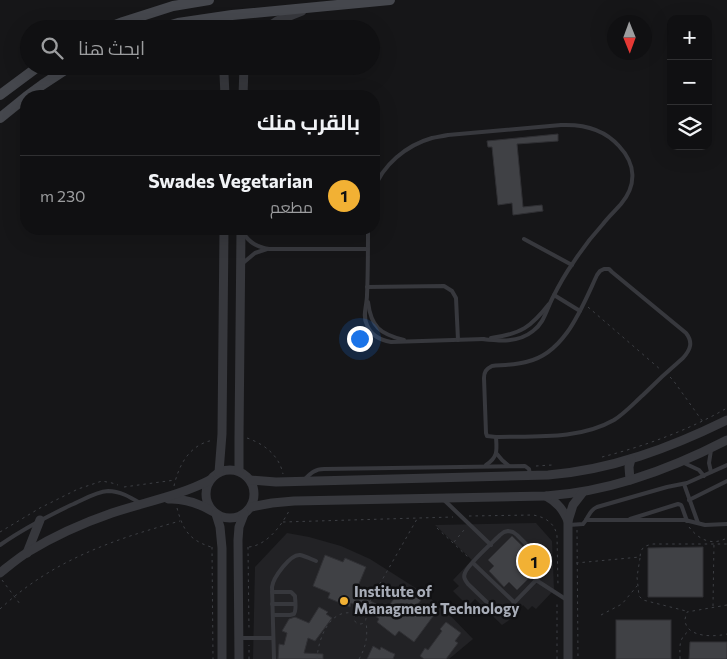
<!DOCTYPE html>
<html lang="ar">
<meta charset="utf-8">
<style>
:root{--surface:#101012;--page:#1e1e20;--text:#f1f3f6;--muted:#9c9d9f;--line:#303032;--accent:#f2b134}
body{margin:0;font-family:Commissioner,Cairo,sans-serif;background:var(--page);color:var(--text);direction:rtl}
.controls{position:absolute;right:15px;top:15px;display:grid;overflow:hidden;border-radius:10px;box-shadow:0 5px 20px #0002}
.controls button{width:45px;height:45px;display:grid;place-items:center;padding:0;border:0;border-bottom:1px solid var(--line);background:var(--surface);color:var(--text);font:25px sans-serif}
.compass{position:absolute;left:607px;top:15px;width:45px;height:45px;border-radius:50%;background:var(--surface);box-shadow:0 5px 20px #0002;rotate:179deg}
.you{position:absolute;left:359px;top:338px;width:18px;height:18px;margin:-12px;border:4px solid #fff;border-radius:50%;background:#1a73e8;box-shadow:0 0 0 8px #1a73e833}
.badge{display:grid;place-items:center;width:32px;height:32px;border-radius:50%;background:var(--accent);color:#111;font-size:16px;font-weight:700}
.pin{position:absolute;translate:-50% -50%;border:2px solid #fff;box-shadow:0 1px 5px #0006}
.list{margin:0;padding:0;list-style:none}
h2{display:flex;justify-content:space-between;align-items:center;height:65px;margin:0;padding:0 20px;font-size:21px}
h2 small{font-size:16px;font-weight:400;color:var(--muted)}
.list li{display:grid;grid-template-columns:32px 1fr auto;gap:15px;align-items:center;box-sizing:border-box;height:80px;padding:0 20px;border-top:1px solid var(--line)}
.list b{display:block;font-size:19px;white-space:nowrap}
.list p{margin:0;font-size:16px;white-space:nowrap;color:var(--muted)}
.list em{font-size:16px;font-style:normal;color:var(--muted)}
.icon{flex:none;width:28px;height:28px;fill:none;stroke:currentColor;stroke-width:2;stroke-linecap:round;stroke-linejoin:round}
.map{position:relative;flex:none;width:727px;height:659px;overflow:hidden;direction:ltr}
.search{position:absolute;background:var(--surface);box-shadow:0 5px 20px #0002;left:20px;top:20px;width:360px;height:55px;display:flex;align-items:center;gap:12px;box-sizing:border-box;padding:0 18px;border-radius:28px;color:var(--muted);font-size:19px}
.panel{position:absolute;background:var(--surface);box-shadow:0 5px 20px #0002;left:20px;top:90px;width:360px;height:145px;border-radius:20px;direction:rtl}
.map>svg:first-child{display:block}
.built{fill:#222225}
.building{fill:#404145;stroke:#303034}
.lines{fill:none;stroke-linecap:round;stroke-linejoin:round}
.path{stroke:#3d3f44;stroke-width:1;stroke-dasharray:2.5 4;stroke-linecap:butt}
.service{stroke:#37383d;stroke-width:4}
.tertiary{stroke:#37383d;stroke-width:9}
.secondary{stroke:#45474d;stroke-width:10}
.poi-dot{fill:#f2b134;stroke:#111113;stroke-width:2}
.labels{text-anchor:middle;stroke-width:5;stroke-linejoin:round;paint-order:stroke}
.poi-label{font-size:15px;font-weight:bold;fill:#a8adb8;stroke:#111113;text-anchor:start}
</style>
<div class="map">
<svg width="727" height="659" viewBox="0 0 727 659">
<rect width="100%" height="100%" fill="#161618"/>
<g class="built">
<path d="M536 523 552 541 554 590 536 609 532 606 528 610 523 605 508 621 502 625 475 599 468 606 453 591 459 586 453 580 472 560 435 525Z"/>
<path d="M287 533 309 537 341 546 370 559 422 592 446 611 473 639 449 659H253L255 567Z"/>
</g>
<g class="building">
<path d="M558 134V141L517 144 523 207 542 205 543 211 513 215 512 203 498 205 492 147H488L487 141Z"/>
<path d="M512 536 542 565 517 590 509 582 504 587 489 571 494 566 488 560Z"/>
<path d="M703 547V597H648V548Z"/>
<path d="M325 555 343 562 345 558 366 567 356 591 362 594 361 596 380 606 381 605 387 608 403 587 421 600 418 604 434 615 414 642 399 631 395 636 377 622 379 619 374 615 376 611 359 602 357 606 351 603 350 607 328 598 330 593 313 586Z"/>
<path d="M319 607 328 612 326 614 332 618 315 641 308 638 304 653 323 654V659H278L279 644 284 645 287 633 282 631 289 619 295 617 309 623Z"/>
<rect x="616" y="620" width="55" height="39"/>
<path d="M446 622 461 633 455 641 458 643 446 659H424L420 656 425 648 428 650 442 631 440 629Z"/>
<path d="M690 642H727V659H689Z"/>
<path d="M373 646 380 650 381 647 390 652 395 654 393 659H367Z"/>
</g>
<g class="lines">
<g class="path">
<path d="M588 307 661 370"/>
<path d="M670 377 673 380 703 422"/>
<path d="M247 438C264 444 279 455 283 474"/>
<path d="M602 457C645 446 689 430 727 408"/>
<path d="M536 466 552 465"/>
<path d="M174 486C179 464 190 444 214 440"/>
<path d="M124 487 175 480"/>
<path d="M177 508C183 530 189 540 211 547"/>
<path d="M469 516 533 515C545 517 555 523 557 536L558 586"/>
<path d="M283 522 453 517"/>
<path d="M689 527C699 540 712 546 727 538"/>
<path d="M437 528 468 557"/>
<path d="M577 530 578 659"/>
<path d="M0 532 40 508 78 489 102 481 112 483 118 485"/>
<path d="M454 542 464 530"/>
<path d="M212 547 213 659"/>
<path d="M248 547 249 631"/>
<path d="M249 547C267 545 281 526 289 511"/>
<path d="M640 558 637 577 639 596 643 600 686 611"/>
<path d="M576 563 640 557C641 547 644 546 653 544H727"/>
<path d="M2 580 20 604"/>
<path d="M370 601 417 519"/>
<path d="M727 605 687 612C687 614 685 617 685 620 686 638 715 637 727 634"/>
<path d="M713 606 714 542"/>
<path d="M0 609C53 560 112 540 180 521"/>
<circle cx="360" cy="618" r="6"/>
<path d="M364 612 367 606"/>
<path d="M601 615 622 604 637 586"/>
<path d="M249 659V645"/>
<path d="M317 659C318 639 330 606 356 614"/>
<path d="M359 659C366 647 368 636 366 622"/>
<path d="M557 659V602"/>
<path d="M680 659C680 645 678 639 690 630"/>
</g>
<g class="service">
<path d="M374 190C382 165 407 145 432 138 437 137 443 136 448 135L561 125C583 124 604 129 619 146 636 164 637 185 621 204 615 211 608 217 603 224 592 236 582 249 573 263 565 274 558 287 552 299 546 311 544 323 533 331 518 343 500 341 482 339"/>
<path d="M368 229C368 251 368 273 367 295 367 305 362 316 367 325 371 336 380 340 391 342L484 339"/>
<path d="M243 233C250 243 257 247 269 249H368"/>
<path d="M524 239 572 265"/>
<path d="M243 263 255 253 267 249"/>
<path d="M604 269H609L612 272 686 333C693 342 691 349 683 358 669 370 656 382 643 395 634 403 625 413 614 420 579 440 535 436 496 437L487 436 486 433 484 378C484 372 486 369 492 366 503 365 515 365 526 362 565 354 582 307 597 275L600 271Z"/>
<path d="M367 287 444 286 452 291 456 298 458 340"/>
<path d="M554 295 580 311"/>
<path d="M368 302C371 327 380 334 404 340"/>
<path d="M491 338C521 334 531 327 549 304"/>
<path d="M711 450 709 463 711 472"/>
<path d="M497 454 502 460 509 466"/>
<path d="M684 463 699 470 704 476"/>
<path d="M486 465C498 457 497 451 496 437"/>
<path d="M305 479C311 473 315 469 324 469L525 466 529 469 530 475"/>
<path d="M684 484 698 523"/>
<path d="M443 499 491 545"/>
<path d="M689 500 727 481"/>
<path d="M630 519 678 504 681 505 682 507 687 521"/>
<path d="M586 520H685L705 525 727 524"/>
<path d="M569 525 583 524C589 518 588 511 597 507L667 487 687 483 727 465"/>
<path d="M508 531 513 532 517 535 544 562 546 565 543 573 508 609C503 613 499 613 494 609L468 584C465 580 463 577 465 573 467 565 493 542 500 535L504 532Z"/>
<path d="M0 545C23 529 46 517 71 505 83 500 95 492 108 491 120 491 130 497 140 503"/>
<path d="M473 563 514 602"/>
<path d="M536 580 567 600"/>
<path d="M272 592H291L295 596C295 601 297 609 294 614L290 615H273"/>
<path d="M272 604H295"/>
<path d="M238 638H273"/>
<path d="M274 659 272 587C273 578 290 554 300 555 305 556 311 559 316 561"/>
</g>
<g class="tertiary">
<path d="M265 29 277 21 302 11"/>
<path d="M221 66 224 74 225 96"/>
<path d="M243 96 244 66"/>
<circle cx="230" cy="494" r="24"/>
<path d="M239 471V438L241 229"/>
<path d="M219 472 222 434 224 229"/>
<path d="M250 480 276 482 548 475C611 470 670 448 727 420"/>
<path d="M630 480 629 467 631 459"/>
<path d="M546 496C557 502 563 509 568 521"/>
<path d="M168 499C184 498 198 503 212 511"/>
<path d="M251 507 272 503 294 501 546 496C609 492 671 469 727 440"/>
<path d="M216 514 220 527 222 548V659"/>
<path d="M27 553 40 520"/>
<path d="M0 573C9 566 18 558 28 552 54 536 83 523 112 513 145 502 179 496 210 480"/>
<path d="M239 659 238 540 239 527 244 514"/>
<path d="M568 659V521L573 505 583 492"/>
</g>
<g class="secondary">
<path d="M105 29 123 22 173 6 209 0"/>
<path d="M157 29 178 23 232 15 390 0"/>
<path d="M0 95 39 66"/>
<path d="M27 96 42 85 71 66"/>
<path d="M0 118 26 97"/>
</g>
</g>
<circle class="poi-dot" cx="344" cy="601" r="5"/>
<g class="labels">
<g class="poi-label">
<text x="354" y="597">Institute of<tspan x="354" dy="17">Managment Technology</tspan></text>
</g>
</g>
</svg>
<div class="controls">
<button>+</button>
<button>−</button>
<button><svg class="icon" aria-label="layers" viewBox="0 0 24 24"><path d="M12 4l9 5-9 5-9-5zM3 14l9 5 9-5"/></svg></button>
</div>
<svg class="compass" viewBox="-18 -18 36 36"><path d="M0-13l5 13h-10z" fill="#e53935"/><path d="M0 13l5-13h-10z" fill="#9c9d9f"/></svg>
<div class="you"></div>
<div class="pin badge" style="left:534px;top:561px">1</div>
<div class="search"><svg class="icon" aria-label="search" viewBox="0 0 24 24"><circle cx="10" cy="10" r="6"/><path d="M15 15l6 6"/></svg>ابحث هنا</div>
<section class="panel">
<h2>بالقرب منك<small></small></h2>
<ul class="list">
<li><span class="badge">1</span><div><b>Swades Vegetarian</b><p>مطعم</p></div><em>230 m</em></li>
</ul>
</section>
</div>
